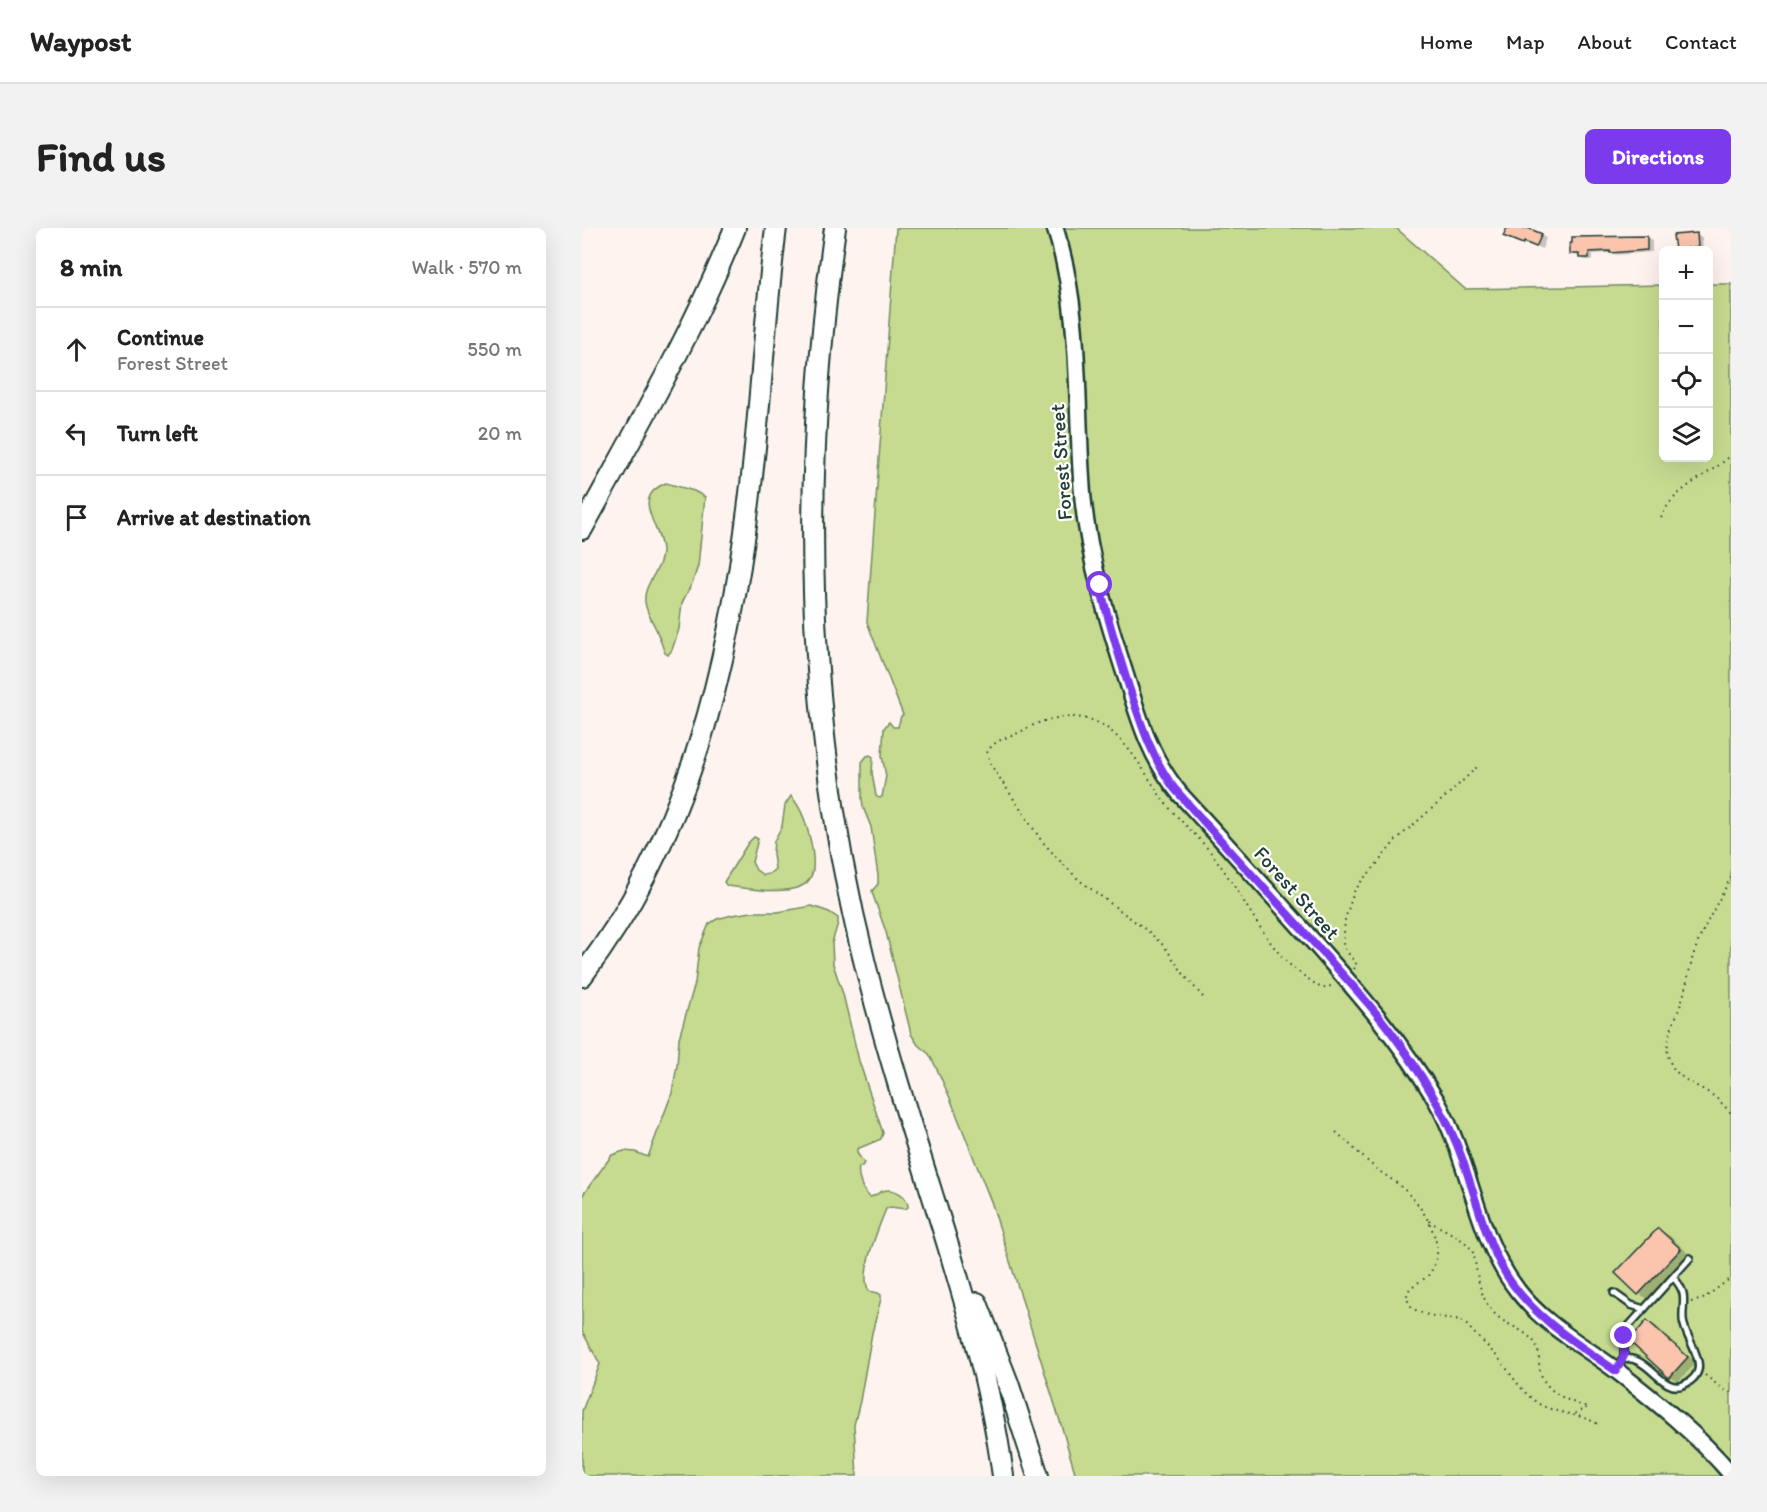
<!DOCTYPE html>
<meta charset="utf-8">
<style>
:root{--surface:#fff;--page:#f2f2f2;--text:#222;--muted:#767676;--line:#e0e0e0;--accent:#7c3aed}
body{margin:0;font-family:Itim,sans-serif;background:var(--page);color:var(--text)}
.controls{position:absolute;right:18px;top:18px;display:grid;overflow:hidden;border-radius:9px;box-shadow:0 6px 24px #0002}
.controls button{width:54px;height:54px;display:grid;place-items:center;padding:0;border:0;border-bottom:2px solid var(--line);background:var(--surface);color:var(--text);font:30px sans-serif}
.stop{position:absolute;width:18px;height:18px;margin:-14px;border:4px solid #7c3aed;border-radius:50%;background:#fff}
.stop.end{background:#7c3aed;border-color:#fff;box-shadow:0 2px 6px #0008}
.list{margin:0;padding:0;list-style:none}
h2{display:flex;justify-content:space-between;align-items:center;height:78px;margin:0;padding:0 24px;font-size:26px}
h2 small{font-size:20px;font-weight:400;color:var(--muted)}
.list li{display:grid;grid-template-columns:39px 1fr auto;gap:18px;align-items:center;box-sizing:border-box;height:84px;padding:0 24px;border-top:2px solid var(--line)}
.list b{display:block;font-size:22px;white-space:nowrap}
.list p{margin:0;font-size:20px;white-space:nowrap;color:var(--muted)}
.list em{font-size:20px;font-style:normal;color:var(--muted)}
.icon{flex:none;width:33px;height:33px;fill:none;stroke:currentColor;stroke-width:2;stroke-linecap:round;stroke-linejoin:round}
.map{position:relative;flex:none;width:1149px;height:1248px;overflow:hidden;border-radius:9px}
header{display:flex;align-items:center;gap:36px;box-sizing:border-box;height:84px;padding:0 30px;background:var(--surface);border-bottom:2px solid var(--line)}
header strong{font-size:28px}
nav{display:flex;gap:33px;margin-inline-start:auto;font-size:21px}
.intro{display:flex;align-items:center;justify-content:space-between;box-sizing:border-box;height:144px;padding:0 36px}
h1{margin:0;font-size:42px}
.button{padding:15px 27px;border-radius:9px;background:var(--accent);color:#fff;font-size:21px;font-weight:700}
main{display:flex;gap:36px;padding:0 36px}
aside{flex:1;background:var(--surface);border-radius:9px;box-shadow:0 6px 24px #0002}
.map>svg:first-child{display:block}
.green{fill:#c6db90;stroke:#728c62;stroke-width:1.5}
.shadow{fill:#0003}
.building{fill:#fac4ad;stroke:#1f3d34;stroke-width:1.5}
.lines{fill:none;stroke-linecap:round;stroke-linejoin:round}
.lane-casing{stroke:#1f3d34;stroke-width:10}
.secondary-casing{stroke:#1f3d34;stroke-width:20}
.highway-casing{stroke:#1f3d34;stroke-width:24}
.path{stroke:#1f3d34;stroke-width:2;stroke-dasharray:1.5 4.5;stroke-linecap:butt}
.lane{stroke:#fff;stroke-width:5}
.secondary{stroke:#fff;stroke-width:15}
.highway{stroke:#fff;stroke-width:20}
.route{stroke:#7c3aed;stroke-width:8}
.labels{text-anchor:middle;stroke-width:4.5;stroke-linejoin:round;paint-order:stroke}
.street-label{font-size:21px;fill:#1f3d34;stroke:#fff}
</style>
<header>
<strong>Waypost</strong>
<nav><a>Home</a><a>Map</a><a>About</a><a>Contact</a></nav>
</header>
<div class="intro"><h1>Find us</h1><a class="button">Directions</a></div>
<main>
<aside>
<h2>8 min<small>Walk · 570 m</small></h2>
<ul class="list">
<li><svg class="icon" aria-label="ahead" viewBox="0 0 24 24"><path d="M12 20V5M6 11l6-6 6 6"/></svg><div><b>Continue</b><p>Forest Street</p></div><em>550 m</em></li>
<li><svg class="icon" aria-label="left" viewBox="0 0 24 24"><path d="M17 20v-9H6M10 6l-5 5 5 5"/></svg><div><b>Turn left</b></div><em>20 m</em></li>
<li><svg class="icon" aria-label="arrive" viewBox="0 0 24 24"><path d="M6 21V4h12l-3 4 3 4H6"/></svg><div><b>Arrive at destination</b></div></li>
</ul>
</aside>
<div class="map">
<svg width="1149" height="1248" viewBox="0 0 1149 1248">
<rect width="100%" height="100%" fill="#fef3ef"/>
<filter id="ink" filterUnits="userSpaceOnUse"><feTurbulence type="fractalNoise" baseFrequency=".0167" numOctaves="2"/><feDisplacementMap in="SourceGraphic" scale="12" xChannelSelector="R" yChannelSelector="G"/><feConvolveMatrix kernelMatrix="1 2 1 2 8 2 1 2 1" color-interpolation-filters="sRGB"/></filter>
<g filter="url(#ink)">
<g class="green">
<path d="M314 0H814L883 61 1081 57 1082 230H1126L1127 56H1149V1248H494L478 1193 410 976 368 870 354 839 347 826 336 817 329 806 304 704 291 667 290 663 296 656V648L289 599 281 579 280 570V534L285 528 288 527 291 529 290 545 294 568 297 570 300 569 304 548 300 528 302 500 307 494 311 499H316L319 488 321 487 285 394Z"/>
<path d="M84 255 112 263 123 269 116 338 111 353 100 375 97 401 90 422 86 427 83 425C80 417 77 408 73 399 69 391 64 383 63 374 61 354 81 342 80 322 79 298 47 270 84 255Z"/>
<path d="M209 568C221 582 225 598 229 615 231 625 234 643 227 652 214 670 164 660 145 658L142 654 166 615 172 609 176 611 170 634 174 642 181 647 187 646 193 641 191 626 192 613 200 598 203 577Z"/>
<path d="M230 678 247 684 256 690V695L250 715 251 736 261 766 277 833 301 905 299 911 275 921V925L282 935 280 938 277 939C275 948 280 963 288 969 294 968 296 964 301 963 312 959 326 968 326 979L323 981 308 979 304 981C297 999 276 1046 287 1063L296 1065 299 1067V1071L290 1105 278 1173 272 1197 275 1248H0V1183L18 1136 0 1103V968L30 927 42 923 53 924 66 929 90 865 95 838 97 810 113 755 117 720 127 696 135 691 150 687 170 684H196Z"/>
</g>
<g class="shadow">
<path d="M926 0H942L964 10 960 21 948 16 947 18 928 10Z"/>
<path d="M1115 7 1120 10 1121 21 1094 22 1093 8Z"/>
<path d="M1064 9 1070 12V24L1035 27 1032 25 1011 26V32H1003L989 25Z"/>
<path d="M1076 1001 1088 1008 1110 1029 1068 1072 1057 1066 1035 1045Z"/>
<path d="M1066 1094 1074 1098 1114 1135 1096 1154 1088 1149Z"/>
</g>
<g class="building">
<path d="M925 0H946L960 6 954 19 942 14 941 16 921 8Z"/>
<path d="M1115 5 1116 19 1093 22 1091 7Z"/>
<path d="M1065 8V22L1028 25V23L1007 24V30H997V26H988V15H990V9Z"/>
<path d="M1076 1000 1099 1021 1056 1067 1033 1045Z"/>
<path d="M1065 1092 1106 1129 1087 1150 1047 1113Z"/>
</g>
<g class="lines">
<g class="lane-casing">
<g id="lane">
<path d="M1032 1065 1049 1077 1062 1081"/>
<path d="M1041 1131C1066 1126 1080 1166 1101 1157 1135 1142 1103 1114 1101 1092 1100 1072 1107 1067 1091 1049"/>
<path d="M1035 1141 1042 1128V1108L1045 1100 1108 1030"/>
</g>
</g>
<g class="secondary-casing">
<path id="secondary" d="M473 0C501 87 493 180 501 271 507 332 526 393 545 452 558 494 569 531 598 566 642 614 686 663 729 711 775 763 819 813 854 872 889 933 893 1008 936 1063 962 1097 1002 1118 1035 1143 1076 1175 1115 1206 1149 1246"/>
</g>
<g class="highway-casing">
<g id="highway">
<path d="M253 0C219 244 222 496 283 736 303 815 327 892 351 969 380 1062 408 1151 421 1248"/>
<path d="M0 301C54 202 111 105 153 0"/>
<path d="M0 748C108 606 149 432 169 257 179 172 183 85 194 0"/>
<path d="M395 1075 426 1155 456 1248"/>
</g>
</g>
<g class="path">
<path d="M1079 290C1092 258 1127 249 1149 227"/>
<path d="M1149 649C1136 675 1120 700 1111 728 1107 742 1105 757 1100 772 1094 794 1076 819 1092 841 1102 854 1120 859 1133 869 1139 874 1144 880 1149 885"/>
<path d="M772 741 775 737 761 718 763 691 772 664 781 651 790 642 814 612 870 563 896 538"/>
<path d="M621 769 603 748 582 718 567 704 497 652 477 632 459 612 409 537 405 525C411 511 430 509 442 502 467 487 501 483 525 500 550 519 564 547 581 572 597 593 618 609 633 630 657 662 674 698 700 729 711 741 725 750 739 760H744L751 757"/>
<path d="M754 904C768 916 781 930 795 941 802 947 810 951 817 957 836 973 851 995 855 1019 856 1028 853 1037 848 1045 842 1055 818 1058 827 1075 834 1089 864 1089 878 1092L883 1095C894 1108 907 1119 918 1132 930 1147 941 1167 959 1177 976 1186 996 1185 1016 1196"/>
<path d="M847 993C858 1000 882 1010 889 1021 892 1025 892 1029 893 1034 896 1052 899 1071 912 1085 923 1098 948 1102 955 1119 958 1127 956 1137 959 1146 964 1164 989 1175 1006 1179L992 1186"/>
<path d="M1109 1074 1121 1071 1149 1050"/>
<path d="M1123 1147 1142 1162 1149 1165"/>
</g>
<use href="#lane" class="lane"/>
<use href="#secondary" class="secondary"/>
<use href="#highway" class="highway"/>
</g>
</g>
<g class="lines" filter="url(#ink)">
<path class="route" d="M518 357C526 392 536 425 547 459 559 495 569 529 592 560 641 616 692 670 741 725 769 756 799 788 822 822 845 855 866 891 880 930 894 969 903 1012 925 1048 951 1089 995 1116 1034 1143L1042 1128V1108"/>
</g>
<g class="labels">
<g class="street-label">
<text transform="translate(479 234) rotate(-94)" y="7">Forest Street</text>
<text transform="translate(715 665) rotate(48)" y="7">Forest Street</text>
</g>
</g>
</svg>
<div class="controls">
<button>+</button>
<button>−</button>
<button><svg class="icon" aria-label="locate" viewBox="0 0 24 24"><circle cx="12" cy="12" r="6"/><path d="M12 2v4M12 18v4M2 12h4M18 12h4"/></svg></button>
<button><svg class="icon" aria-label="layers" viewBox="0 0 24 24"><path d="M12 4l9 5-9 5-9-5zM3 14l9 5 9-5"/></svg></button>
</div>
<div class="stop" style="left:518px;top:357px"></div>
<div class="stop end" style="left:1042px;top:1108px"></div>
</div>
</main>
